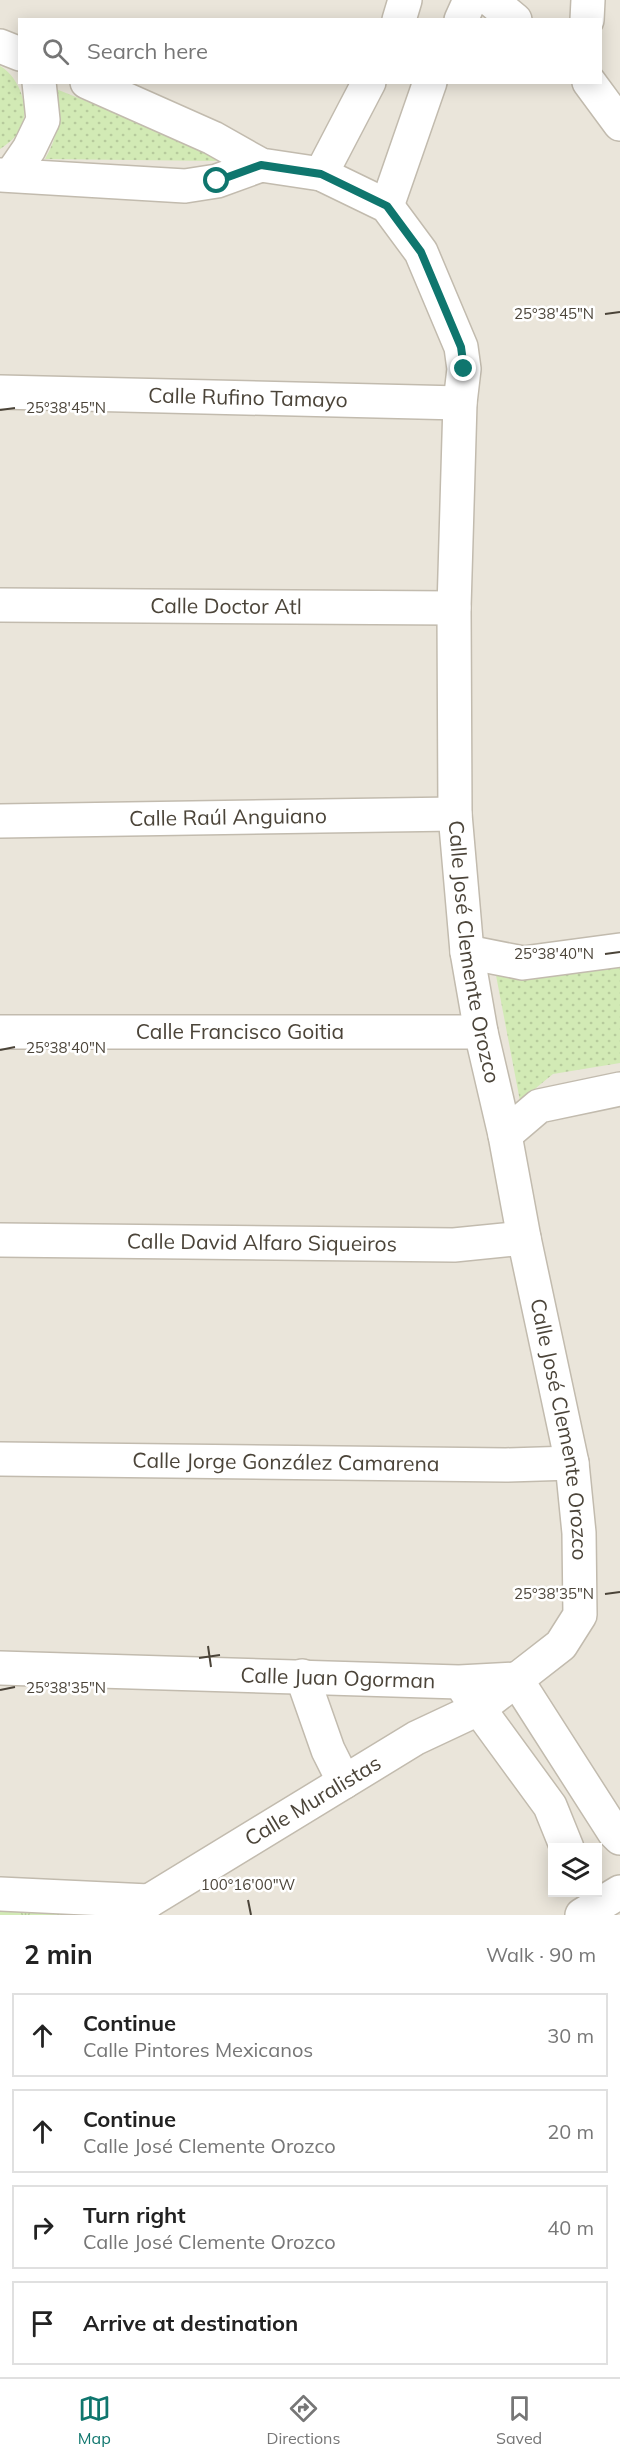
<!DOCTYPE html>
<meta charset="utf-8">
<style>
:root{--surface:#fff;--page:#f6f6f6;--text:#222;--muted:#767676;--line:#e0e0e0;--accent:#0f766e}
body{margin:0;font-family:Mulish,sans-serif;background:var(--page);color:var(--text)}
.controls{position:absolute;right:18px;bottom:18px;display:grid;overflow:hidden;border-radius:0px;box-shadow:0 3px 15px #0003}
.controls button{width:54px;height:54px;display:grid;place-items:center;padding:0;border:0;border-bottom:2px solid var(--line);background:var(--surface);color:var(--text);font:30px sans-serif}
.stop{position:absolute;width:18px;height:18px;margin:-14px;border:4px solid #0f766e;border-radius:50%;background:#fff}
.stop.end{background:#0f766e;border-color:#fff;box-shadow:0 2px 6px #0008}
.list{margin:0;padding:0;list-style:none}
h2{display:flex;justify-content:space-between;align-items:center;height:78px;margin:0;padding:0 24px;font-size:26px}
h2 small{font-size:20px;font-weight:400;color:var(--muted)}
.list li{display:grid;grid-template-columns:39px 1fr auto;gap:18px;align-items:center;box-sizing:border-box;height:84px;margin:0 12px 12px;padding:0 12px;border:2px solid var(--line);border-radius:0px}
.list b{display:block;font-size:22px;white-space:nowrap}
.list p{margin:0;font-size:20px;white-space:nowrap;color:var(--muted)}
.list em{font-size:20px;font-style:normal;color:var(--muted)}
.icon{flex:none;width:33px;height:33px;fill:none;stroke:currentColor;stroke-width:2;stroke-linecap:round;stroke-linejoin:round}
.map{position:relative;flex:none;width:620px;height:1915px;overflow:hidden}
.search{position:absolute;background:var(--surface);box-shadow:0 3px 15px #0003;left:18px;right:18px;top:18px;height:66px;display:flex;align-items:center;gap:15px;box-sizing:border-box;padding:0 21px;border-radius:0px;color:var(--muted);font-size:22px}
.sheet{height:462px;background:var(--surface)}
nav{display:flex;justify-content:space-around;align-items:center;box-sizing:border-box;height:84px;border-top:2px solid var(--line);background:var(--surface);font-size:16px;color:var(--muted)}
nav a{display:grid;justify-items:center;gap:3px}
nav .on{color:var(--accent)}
.map>svg:first-child{display:block}
.residential{fill:#eae5da;fill-rule:evenodd}
.grass{fill:url(#grass-tufts)}
.park{fill:url(#park-dots)}
.lines{fill:none;stroke-linecap:round;stroke-linejoin:round}
.minor-casing{stroke:#c2bbae;stroke-width:36}
.tertiary-casing{stroke:#c2bbae;stroke-width:36}
.minor{stroke:#fff;stroke-width:33}
.tertiary{stroke:#fff;stroke-width:33}
.route{stroke:#0f766e;stroke-width:8}
.ticks{fill:none;stroke:#4b4439;stroke-width:2}
.labels{text-anchor:middle;stroke-width:5;stroke-linejoin:round;paint-order:stroke}
.street-label{font-size:21px;fill:#4b4439;stroke:#fff}
.ticks-label{font-size:15px;text-anchor:middle;fill:#4b4439;stroke:#fff;stroke-width:5;stroke-linejoin:round;paint-order:stroke}
</style>
<div class="map">
<svg width="620" height="1915" viewBox="0 0 620 1915">
<defs>
<pattern id="grass-tufts" width="24" height="20" patternUnits="userSpaceOnUse" patternTransform="scale(1.5)"><rect width="24" height="20" fill="#d2eab5"/><path d="M3 7l-1-3M5 7V3M7 7l1-3M15 17l-1-3M17 17v-4M19 17l1-3" fill="none" stroke="#b6ca9c"/></pattern>
<pattern id="park-dots" width="8" height="8" patternUnits="userSpaceOnUse" patternTransform="scale(1.5)"><rect width="8" height="8" fill="#d2eab5"/><path d="M2 2h.1M6 6h.1" fill="none" stroke="#b6ca9c" stroke-width="1.8" stroke-linecap="round"/></pattern>
</defs>
<rect width="100%" height="100%" fill="#f6f3ec"/>
<path class="residential" d="M0 0H620V1915H0ZM20 20H600V82H20ZM552 1848H598V1892H552Z"/>
<path class="grass" d="M0 1904H90L74 1915H0Z"/>
<g class="park">
<path d="M0 66C20 77 33 113 18 133 14 139 6 145 0 149Z"/>
<path d="M56 89 218 154 221 158 216 161 45 159C58 137 62 114 56 89Z"/>
<path d="M620 960V1063L553 1074 520 1101 495 970Z"/>
</g>
<g class="lines">
<g class="minor-casing">
<g id="minor">
<path d="M399 20 405 0"/>
<path d="M461 20 470 0"/>
<path d="M587 20 588 0"/>
<path d="M0 46 20 54"/>
<path id="s1" d="M87 82 213 138 261 165 321 174 387 206 421 252 461 347 464 369 460 403 454 608 455 814 467 952 481 1032 505 1135 524 1238 572 1463 579 1533 580 1615 561 1645 480 1708 416 1738 126 1915"/>
<path d="M321 174 369 82"/>
<path d="M0 175 185 186 217 181 261 165"/>
<path d="M11 175 29 149 43 120 39 82"/>
<path d="M387 206 430 82"/>
<path id="s2" d="M0 392 460 403"/>
<path id="s3" d="M0 605 454 608"/>
<path id="s4" d="M0 821 455 814"/>
<path d="M467 952 523 963 620 950"/>
<path id="s5" d="M0 1032H481"/>
<path d="M505 1135 539 1106 620 1089"/>
<path id="s6" d="M0 1240 454 1245 524 1238"/>
<path id="s7" d="M0 1459 506 1465 572 1463"/>
<path id="s8" d="M0 1668 459 1682 516 1679"/>
<path d="M302 1676 328 1750 344 1782"/>
<path d="M516 1679 614 1832 620 1838"/>
<path d="M466 1691 550 1806 567 1848"/>
<path d="M0 1894 149 1901"/>
</g>
</g>
<g class="tertiary-casing">
<g id="tertiary">
<path d="M491 0 515 20"/>
<path d="M589 82 620 124"/>
<path d="M582 1915 620 1892"/>
</g>
</g>
<use href="#minor" class="minor"/>
<use href="#tertiary" class="tertiary"/>
</g>
<g class="lines">
<path class="route" d="M217 181 261 165 321 174 387 206 421 252 461 347 464 369"/>
</g>
<path class="ticks" d="M605 314 620 312M0 410 15 408M605 954 620 952M0 1050 15 1047M605 1594 620 1592M208 1646 211 1667M199 1658 220 1655M0 1690 15 1687M248 1900 251 1915"/>
<g class="labels">
<g class="street-label">
<text dy="7" stroke="none"><textPath href="#s2" startOffset="248">Calle Rufino Tamayo</textPath></text>
<text dy="7" stroke="none"><textPath href="#s3" startOffset="226">Calle Doctor Atl</textPath></text>
<text dy="7" stroke="none"><textPath href="#s4" startOffset="228">Calle Raúl Anguiano</textPath></text>
<text dy="7" stroke="none"><textPath href="#s1" startOffset="1094">Calle José Clemente Orozco</textPath></text>
<text dy="7" stroke="none"><textPath href="#s5" startOffset="240">Calle Francisco Goitia</textPath></text>
<text dy="7" stroke="none"><textPath href="#s6" startOffset="262">Calle David Alfaro Siqueiros</textPath></text>
<text dy="7" stroke="none"><textPath href="#s1" startOffset="1580">Calle José Clemente Orozco</textPath></text>
<text dy="7" stroke="none"><textPath href="#s7" startOffset="286">Calle Jorge González Camarena</textPath></text>
<text dy="7" stroke="none"><textPath href="#s8" startOffset="338">Calle Juan Ogorman</textPath></text>
<text transform="translate(313 1801) rotate(-31)" y="7">Calle Muralistas</text>
</g>
</g>
<g class="ticks-label">
<text x="554" y="319">25°38'45"N</text>
<text x="66" y="413">25°38'45"N</text>
<text x="554" y="959">25°38'40"N</text>
<text x="66" y="1053">25°38'40"N</text>
<text x="554" y="1599">25°38'35"N</text>
<text x="66" y="1693">25°38'35"N</text>
<text x="248" y="1890">100°16'00"W</text>
</g>
</svg>
<div class="controls">
<button><svg class="icon" aria-label="layers" viewBox="0 0 24 24"><path d="M12 4l9 5-9 5-9-5zM3 14l9 5 9-5"/></svg></button>
</div>
<div class="stop" style="left:217px;top:181px"></div>
<div class="stop end" style="left:464px;top:369px"></div>
<div class="search"><svg class="icon" aria-label="search" viewBox="0 0 24 24"><circle cx="10" cy="10" r="6"/><path d="M15 15l6 6"/></svg>Search here</div>
</div>
<section class="sheet">
<h2>2 min<small>Walk · 90 m</small></h2>
<ul class="list">
<li><svg class="icon" aria-label="ahead" viewBox="0 0 24 24"><path d="M12 20V5M6 11l6-6 6 6"/></svg><div><b>Continue</b><p>Calle Pintores Mexicanos</p></div><em>30 m</em></li>
<li><svg class="icon" aria-label="ahead" viewBox="0 0 24 24"><path d="M12 20V5M6 11l6-6 6 6"/></svg><div><b>Continue</b><p>Calle José Clemente Orozco</p></div><em>20 m</em></li>
<li><svg class="icon" aria-label="right" viewBox="0 0 24 24"><path d="M7 20v-9h11M14 6l5 5-5 5"/></svg><div><b>Turn right</b><p>Calle José Clemente Orozco</p></div><em>40 m</em></li>
<li><svg class="icon" aria-label="arrive" viewBox="0 0 24 24"><path d="M6 21V4h12l-3 4 3 4H6"/></svg><div><b>Arrive at destination</b></div></li>
</ul>
</section>
<nav>
<a class="on"><svg class="icon" aria-label="map" viewBox="0 0 24 24"><path d="M3 6l6-2 6 2 6-2v14l-6 2-6-2-6 2zM9 4v14M15 6v14"/></svg>Map</a>
<a><svg class="icon" aria-label="directions" viewBox="0 0 24 24"><path d="M12 3l9 9-9 9-9-9zM9 14v-3h6M13 9l2 2-2 2"/></svg>Directions</a>
<a><svg class="icon" aria-label="saved" viewBox="0 0 24 24"><path d="M7 4h10v16l-5-4-5 4z"/></svg>Saved</a>
</nav>
